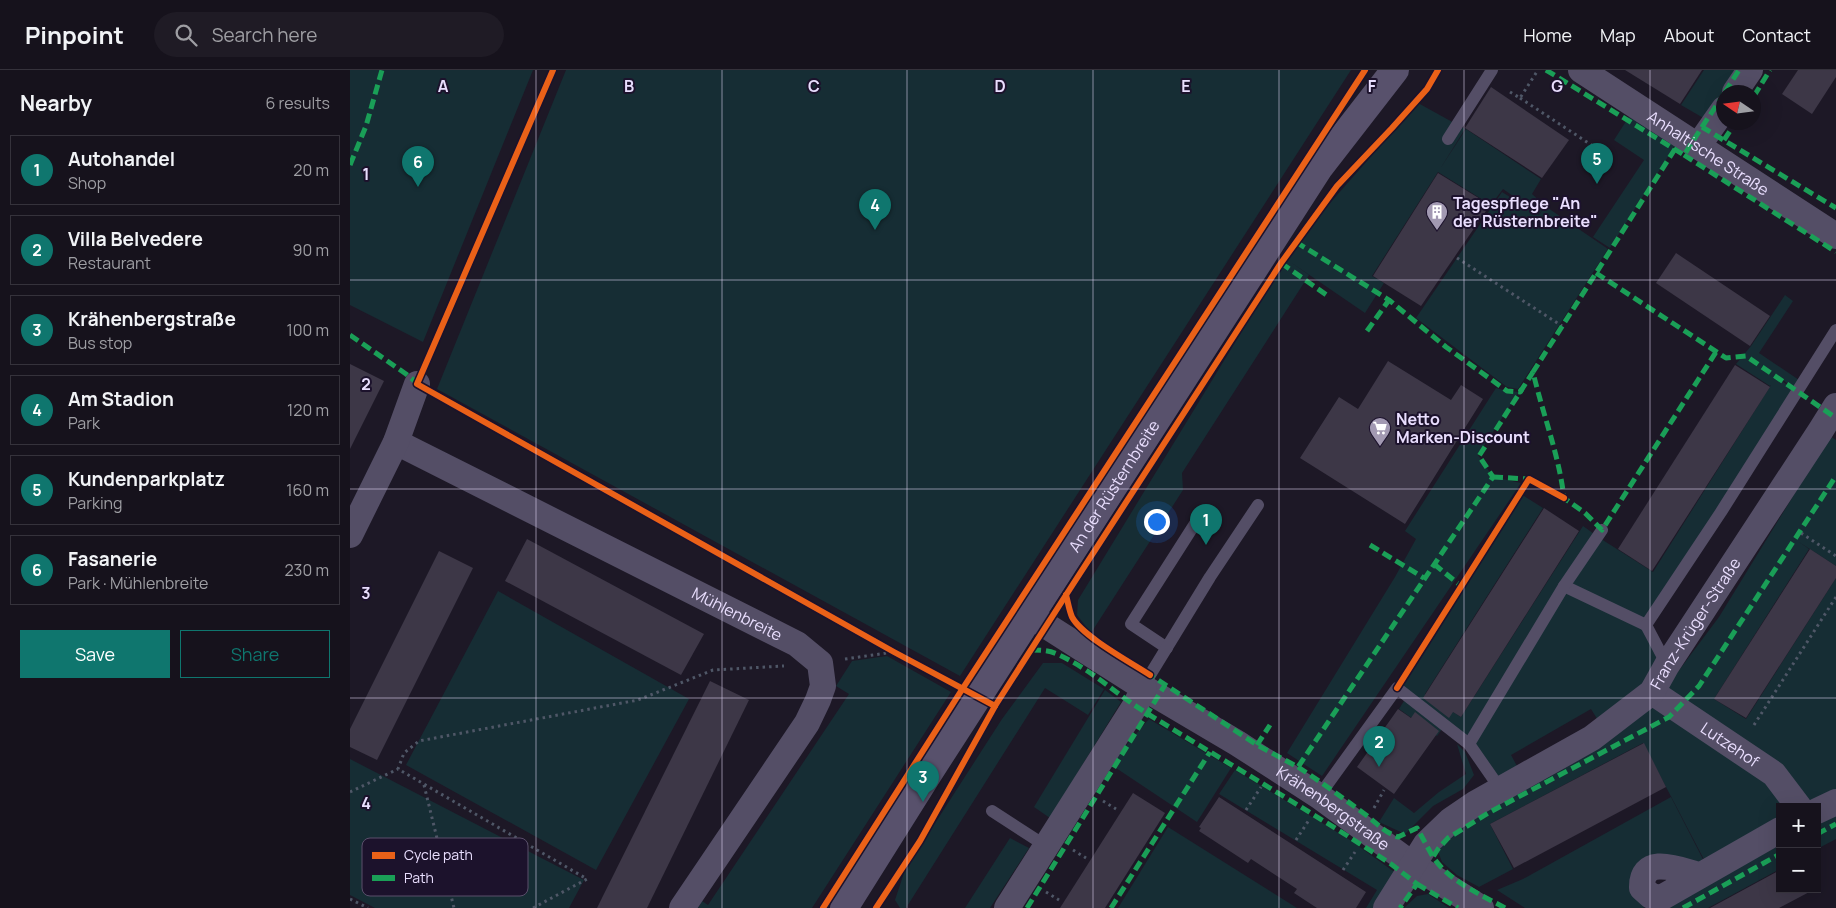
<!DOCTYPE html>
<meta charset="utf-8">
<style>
:root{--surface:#16121c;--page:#1f1b25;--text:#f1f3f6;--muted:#9e9ea3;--line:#35323b;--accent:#0f766e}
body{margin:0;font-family:Manrope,sans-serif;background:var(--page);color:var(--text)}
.controls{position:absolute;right:15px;bottom:15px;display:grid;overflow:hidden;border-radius:0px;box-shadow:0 5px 20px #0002}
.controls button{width:45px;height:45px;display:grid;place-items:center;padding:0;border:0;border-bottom:1px solid var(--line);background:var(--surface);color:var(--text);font:25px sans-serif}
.compass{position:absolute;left:1366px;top:15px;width:45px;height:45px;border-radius:50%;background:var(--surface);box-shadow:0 5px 20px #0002;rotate:283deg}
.you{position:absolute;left:806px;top:451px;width:18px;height:18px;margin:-12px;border:4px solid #fff;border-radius:50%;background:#1a73e8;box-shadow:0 0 0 8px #1a73e833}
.badge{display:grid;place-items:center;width:32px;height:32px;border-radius:50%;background:var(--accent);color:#fff;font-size:16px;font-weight:700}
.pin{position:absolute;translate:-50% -41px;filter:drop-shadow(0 1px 2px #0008)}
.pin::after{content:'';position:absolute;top:26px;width:18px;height:15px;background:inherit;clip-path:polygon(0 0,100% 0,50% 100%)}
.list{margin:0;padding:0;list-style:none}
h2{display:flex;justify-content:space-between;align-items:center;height:65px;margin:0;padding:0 20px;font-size:21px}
h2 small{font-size:16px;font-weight:400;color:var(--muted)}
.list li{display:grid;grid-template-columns:32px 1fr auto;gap:15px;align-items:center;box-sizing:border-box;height:70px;margin:0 10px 10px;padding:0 10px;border:1px solid var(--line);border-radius:0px}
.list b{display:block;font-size:19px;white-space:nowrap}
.list p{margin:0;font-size:16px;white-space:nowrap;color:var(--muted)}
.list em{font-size:16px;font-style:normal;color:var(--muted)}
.actions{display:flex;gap:10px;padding:15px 20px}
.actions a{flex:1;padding:11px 0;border:1px solid var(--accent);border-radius:0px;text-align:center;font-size:18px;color:var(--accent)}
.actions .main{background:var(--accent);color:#fff}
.icon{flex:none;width:28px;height:28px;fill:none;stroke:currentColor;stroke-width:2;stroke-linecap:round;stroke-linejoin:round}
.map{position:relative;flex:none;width:1486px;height:838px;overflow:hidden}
header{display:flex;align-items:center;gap:30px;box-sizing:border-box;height:70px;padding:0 25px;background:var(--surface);border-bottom:1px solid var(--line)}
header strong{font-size:24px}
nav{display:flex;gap:28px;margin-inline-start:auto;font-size:18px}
.search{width:350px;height:45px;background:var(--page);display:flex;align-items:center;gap:12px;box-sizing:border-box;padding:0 18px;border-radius:28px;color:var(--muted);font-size:19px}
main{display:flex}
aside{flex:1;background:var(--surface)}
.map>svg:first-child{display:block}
.green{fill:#162d34}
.building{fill:#3d3747}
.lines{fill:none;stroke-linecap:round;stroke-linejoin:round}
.path{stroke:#4f5767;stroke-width:3;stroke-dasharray:2.5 4;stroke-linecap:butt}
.lane{stroke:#544e66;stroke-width:12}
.street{stroke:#544e66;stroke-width:26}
.secondary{stroke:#58516c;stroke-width:28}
.quiet{stroke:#1a9f57;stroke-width:5;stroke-dasharray:10 5;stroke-linecap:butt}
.cycleway-casing{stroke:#1c122c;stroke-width:9}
.cycleway{stroke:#ea6118;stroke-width:6}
.grid{fill:none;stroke:#e9defe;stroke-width:1;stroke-opacity:0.55}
.labels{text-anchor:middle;stroke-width:4;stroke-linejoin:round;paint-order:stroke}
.street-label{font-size:16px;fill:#e9defe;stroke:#1c122c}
.poi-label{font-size:16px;font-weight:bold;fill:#e9defe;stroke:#1c122c;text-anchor:start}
.key{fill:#1c122c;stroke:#5a4f6b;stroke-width:1}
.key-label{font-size:14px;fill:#e9defe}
.grid-label{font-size:16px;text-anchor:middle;font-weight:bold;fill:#e9defe;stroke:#1c122c;stroke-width:4;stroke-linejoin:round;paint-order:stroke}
</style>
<header>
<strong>Pinpoint</strong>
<div class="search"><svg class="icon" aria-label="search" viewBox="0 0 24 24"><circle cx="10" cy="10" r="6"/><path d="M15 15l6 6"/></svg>Search here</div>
<nav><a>Home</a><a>Map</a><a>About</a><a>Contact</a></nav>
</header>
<main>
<aside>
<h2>Nearby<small>6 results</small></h2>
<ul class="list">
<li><span class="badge">1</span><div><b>Autohandel</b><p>Shop</p></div><em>20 m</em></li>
<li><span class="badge">2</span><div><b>Villa Belvedere</b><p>Restaurant</p></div><em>90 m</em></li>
<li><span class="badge">3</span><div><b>Krähenbergstraße</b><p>Bus stop</p></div><em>100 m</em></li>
<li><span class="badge">4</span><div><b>Am Stadion</b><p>Park</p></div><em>120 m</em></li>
<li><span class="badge">5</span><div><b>Kundenparkplatz</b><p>Parking</p></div><em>160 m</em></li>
<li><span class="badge">6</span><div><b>Fasanerie</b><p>Park · Mühlenbreite</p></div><em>230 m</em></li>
</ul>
<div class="actions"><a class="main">Save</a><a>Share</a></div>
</aside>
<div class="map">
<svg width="1486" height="838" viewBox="0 0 1486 838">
<rect width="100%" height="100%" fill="#1d1826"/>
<g class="green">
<path d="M0 0H183L73 272 0 235Z"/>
<path d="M216 0H1001L610 606 87 319Z"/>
<path d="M1354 0H1396L1362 53 1331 35Z"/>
<path d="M1068 33 1115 59 1090 99 1116 59 1191 109 1182 124 1195 136 1258 179 1168 319 1157 317 1066 248 1152 122 1189 145 1193 139 1189 144 1153 119 1141 135 1088 102 1022 206 1034 213 1015 243 939 191 959 205 832 403 833 420 741 563 727 545 728 530 936 189 966 149Z"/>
<path d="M1282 42 1328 71 1260 178 1243 167 1294 90 1264 70Z"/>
<path d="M1435 225 1443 231 1409 283 1452 312 1447 320 1427 306 1426 307 1446 321 1296 554 1215 516 1248 467 1303 502 1421 315 1420 316 1386 294 1401 276Z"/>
<path d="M1146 318 1157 321 1169 322 1128 385 1143 407 1171 413 972 706 937 683 1045 507 1066 469 1055 461Z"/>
<path d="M1480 366 1486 370V496L1449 472 1459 479 1364 629 1396 649 1486 508V731L1467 740 1309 627 1369 547Z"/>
<path d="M1171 424 1193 438 1075 624 1111 647 1233 456 1247 466 1119 673 1047 618Z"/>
<path d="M1214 517 1296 555 1326 602 1254 660 1241 639 1161 685 1173 707 1151 719 1120 673Z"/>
<path d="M148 521 339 629 246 800 56 695Z"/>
<path d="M537 586 601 622 462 838H348L352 831 358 835 499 624 486 616 502 591Z"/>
<path d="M693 593H712L754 619 738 645 695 618 556 838H550L545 830 555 800 652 649Z"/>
<path d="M755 620 771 632 700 748 684 737Z"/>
<path d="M1057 626 1094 656 1087 666 1049 639Z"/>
<path d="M1308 628 1448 737H1430V759L1359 799 1293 673 1140 754 1163 799 1129 817 1107 805 1092 792 1086 776 1132 743 1137 750 1127 733Z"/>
<path d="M799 649 881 698 847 752 760 694Z"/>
<path d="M1107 674 1115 682 1124 705 1113 719 1083 736 1055 764 1029 752 1044 728 1064 743 1089 722 1116 704Z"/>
<path d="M0 689 234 810 219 838H25L0 825Z"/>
<path d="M885 700 1000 770 1050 806 1033 838H1016L1027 820 869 724Z"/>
<path d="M1321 727 1358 799H1298L1311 829 1293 838H1175L1147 820 1173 809Z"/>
<path d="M1486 745V769L1467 779V755Z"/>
<path d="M818 757 947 838H768Z"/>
<path d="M660 768 679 778 640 838H615Z"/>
<path d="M1430 775V799L1358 838H1311Z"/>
<path d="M1078 824 1099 838H1054L1067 826Z"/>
</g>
<g class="building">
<path d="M1275 0H1352L1330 34Z"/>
<path d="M1448 0H1486V7L1462 44 1432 24Z"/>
<path d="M1141 17 1219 70 1192 108 1115 58Z"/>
<path d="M1088 103 1140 135 1071 236 1023 206Z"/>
<path d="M1326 183 1420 246 1400 276 1306 213Z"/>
<path d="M1038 291 1101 330 1111 315 1133 329 1055 454 950 388 989 327 1008 339Z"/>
<path d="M0 294 34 311 0 379Z"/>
<path d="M1385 295 1420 317 1302 501 1268 479Z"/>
<path d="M1194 438 1229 461 1111 647 1103 642 1099 648 1073 628Z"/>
<path d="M177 469 354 564 331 605 155 511Z"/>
<path d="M1460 479 1486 496V508L1396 648 1364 629Z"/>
<path d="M89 481 123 498 27 690 0 677V659Z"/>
<path d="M360 611 399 630 297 838H247Z"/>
<path d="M1048 639 1061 648 1065 642 1089 661 1044 724 1007 697Z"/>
<path d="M1294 673 1316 717 1164 798 1140 754Z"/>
<path d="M783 723 815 743 755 838H710Z"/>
<path d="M869 727 1016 822 1006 838H967L944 823 947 819 901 789 898 793 849 761 851 758 849 757Z"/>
<path d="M1430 800V819H1465L1429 838H1360Z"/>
</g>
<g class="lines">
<g class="path">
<path d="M1160 22 1170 28 1188 0"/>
<path d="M1170 28 1249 80"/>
<path d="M1107 188 1212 256"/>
<path d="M1451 463 1486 486"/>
<path d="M495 589 544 582"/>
<path d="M1404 655 1486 527"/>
<path d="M74 715 104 838"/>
<path d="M0 722 48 699"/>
<path d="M753 731 766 739"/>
<path d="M1024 738 1034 720"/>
<path d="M896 740 911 717"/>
<path d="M946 770 959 750"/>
<path d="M723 780 736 788"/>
<path d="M993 800 1005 782"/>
<path d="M696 822 709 830"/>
<path d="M0 829 18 838"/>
<path d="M183 838 237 809 48 699 54 683 69 671 288 630 363 600 434 596"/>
</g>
<g class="lane">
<path d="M1098 69 1142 0"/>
<path d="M1214 516 1296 555 1371 442 1486 260"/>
<path d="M1296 555 1317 595"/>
<path d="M817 578 781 554 848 449"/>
<path d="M794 618 800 605 860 507 908 435"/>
<path d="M1119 674 1214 516 1252 460"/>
<path d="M969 726 1047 618 1119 674 1151 720"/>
<path d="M642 741 696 776"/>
</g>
<g class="street">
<path id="s1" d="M1231 0 1486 166"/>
<path d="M1385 22 1400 0"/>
<path d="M1348 76 1374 39"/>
<path id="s2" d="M46 372 447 574 470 593 473 616 468 630 457 653 332 838"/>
<path d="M0 465 46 372 67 314"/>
<path id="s3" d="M681 546 794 618 887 673 969 726 1063 795 1131 838"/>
<path id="s4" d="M1302 622 1424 704 1449 737"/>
<path d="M1467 741 1486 732"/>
<path d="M1349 805C1330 800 1291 783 1292 818L1301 826 1311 828 1430 760"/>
<path d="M657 838 785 636 794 618"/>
<path id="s5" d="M1036 838 1076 774 1101 750 1126 733 1242 668 1302 622 1317 595 1471 360 1486 336"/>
</g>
<path class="secondary" id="s6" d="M494 838 580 701 969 98 1045 0"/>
<g class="quiet">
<path d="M1196 0 1334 85 1352 57 1486 138"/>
<path d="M1375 22 1389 0"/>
<path d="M1404 26 1420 0"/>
<path d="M1352 57 1374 24"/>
<path d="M1374 70 1386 52"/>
<path d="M1325 79 1183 302C1193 345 1209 385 1214 428L1235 443 1252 460 1366 282"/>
<path d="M1334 85 1486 182"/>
<path d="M0 95 16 56 32 0"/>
<path d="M946 172 1039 230 1096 277 1157 321 1170 322 1172 319"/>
<path d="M931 193 978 226"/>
<path d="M1246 203 1376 288 1396 286 1486 348"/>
<path d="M1017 261 1039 230"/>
<path d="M0 265 56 304 71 316"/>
<path d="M1143 407 1179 409"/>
<path d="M1020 475 1074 508"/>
<path d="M1084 494 1111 516"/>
<path d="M681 580C690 580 698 580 707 584 741 599 767 625 798 644 879 694 962 742 1041 794L1067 814 1050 838"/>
<path d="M796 602 907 675 948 697 1143 407 1129 386 1183 302"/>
<path d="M907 675 920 655"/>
<path d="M948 697C971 712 993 728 1016 745 1028 754 1032 761 1048 767L1067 758 1083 787"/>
<path d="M1467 764 1486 754"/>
<path d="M1067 814 1108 838"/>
<path d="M677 838 815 615"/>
<path d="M761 838 860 682"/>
<path d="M1155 838C1130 824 1100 812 1083 787L1088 779 1098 768 1140 742 1319 647 1349 616 1486 406"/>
<path d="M1333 838 1430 784"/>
</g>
<g class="cycleway-casing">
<g id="cycleway">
<path d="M203 0 67 314 544 582 645 636"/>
<path d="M716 525C718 532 719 540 722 547 732 566 780 592 800 605"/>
<path d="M1047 618 1179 409 1214 428"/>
<path d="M473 838 613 618 1015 0"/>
<path d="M526 838 570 771 645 636 716 525 931 193 987 116 1042 58 1077 19 1088 0"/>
</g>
</g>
<use href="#cycleway" class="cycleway"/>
</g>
<path class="grid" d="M186 0V838M372 0V838M557 0V838M743 0V838M929 0V838M1114 0V838M1300 0V838M0 210H1486M0 419H1486M0 628H1486"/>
<defs>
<g id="building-pin" transform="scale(1.125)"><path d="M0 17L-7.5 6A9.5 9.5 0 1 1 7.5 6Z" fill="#a299b2" stroke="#1c122c"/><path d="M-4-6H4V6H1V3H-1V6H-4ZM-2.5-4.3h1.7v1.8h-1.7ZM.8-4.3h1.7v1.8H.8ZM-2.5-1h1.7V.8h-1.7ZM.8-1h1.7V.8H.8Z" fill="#fff"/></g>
<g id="supermarket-pin" transform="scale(1.125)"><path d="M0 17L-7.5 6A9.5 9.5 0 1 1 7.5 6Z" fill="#a299b2" stroke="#1c122c"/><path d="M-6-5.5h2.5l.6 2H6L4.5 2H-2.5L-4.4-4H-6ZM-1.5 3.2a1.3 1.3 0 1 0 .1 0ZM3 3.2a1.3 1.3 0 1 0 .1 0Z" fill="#fff"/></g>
</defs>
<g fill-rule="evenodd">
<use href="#building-pin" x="1087" y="142"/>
<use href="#supermarket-pin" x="1030" y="358"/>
</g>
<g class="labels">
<g class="street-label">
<text dy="6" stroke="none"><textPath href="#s1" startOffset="152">Anhaltische Straße</textPath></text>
<text dy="6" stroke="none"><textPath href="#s6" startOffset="501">An der Rüsternbreite</textPath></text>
<text dy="6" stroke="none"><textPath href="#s2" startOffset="382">Mühlenbreite</textPath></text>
<text dy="6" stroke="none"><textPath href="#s5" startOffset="430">Franz-Krüger-Straße</textPath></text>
<text dy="6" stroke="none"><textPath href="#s4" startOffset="94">Lutzehof</textPath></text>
<text dy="6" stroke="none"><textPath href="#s3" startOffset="358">Krähenbergstraße</textPath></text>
</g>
<g class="poi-label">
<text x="1103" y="139">Tagespflege "An<tspan x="1103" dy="18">der Rüsternbreite"</tspan></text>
<text x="1046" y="355">Netto<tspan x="1046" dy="18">Marken-Discount</tspan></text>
</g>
</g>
<rect x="12" y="768" width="166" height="58" rx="8" class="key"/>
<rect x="22" y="782" width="23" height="7" fill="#ea6118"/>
<rect x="22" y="805" width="23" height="6" fill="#1a9f57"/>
<g class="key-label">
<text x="54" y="790">Cycle path</text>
<text x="54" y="813">Path</text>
</g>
<g class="grid-label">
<text x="93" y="22">A</text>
<text x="279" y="22">B</text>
<text x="464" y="22">C</text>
<text x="650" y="22">D</text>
<text x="836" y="22">E</text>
<text x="1022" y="22">F</text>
<text x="1207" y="22">G</text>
<text x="16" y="110">1</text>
<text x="16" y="320">2</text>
<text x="16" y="529">3</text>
<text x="16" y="739">4</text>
</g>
</svg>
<div class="controls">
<button>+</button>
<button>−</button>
</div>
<svg class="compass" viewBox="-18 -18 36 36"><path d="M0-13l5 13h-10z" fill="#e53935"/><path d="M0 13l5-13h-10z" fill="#9e9ea3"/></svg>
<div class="you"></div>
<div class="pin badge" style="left:856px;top:475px">1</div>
<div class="pin badge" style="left:1029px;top:697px">2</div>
<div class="pin badge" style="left:573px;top:732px">3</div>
<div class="pin badge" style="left:525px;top:160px">4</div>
<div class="pin badge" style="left:1247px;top:114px">5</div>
<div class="pin badge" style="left:68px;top:117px">6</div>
</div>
</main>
